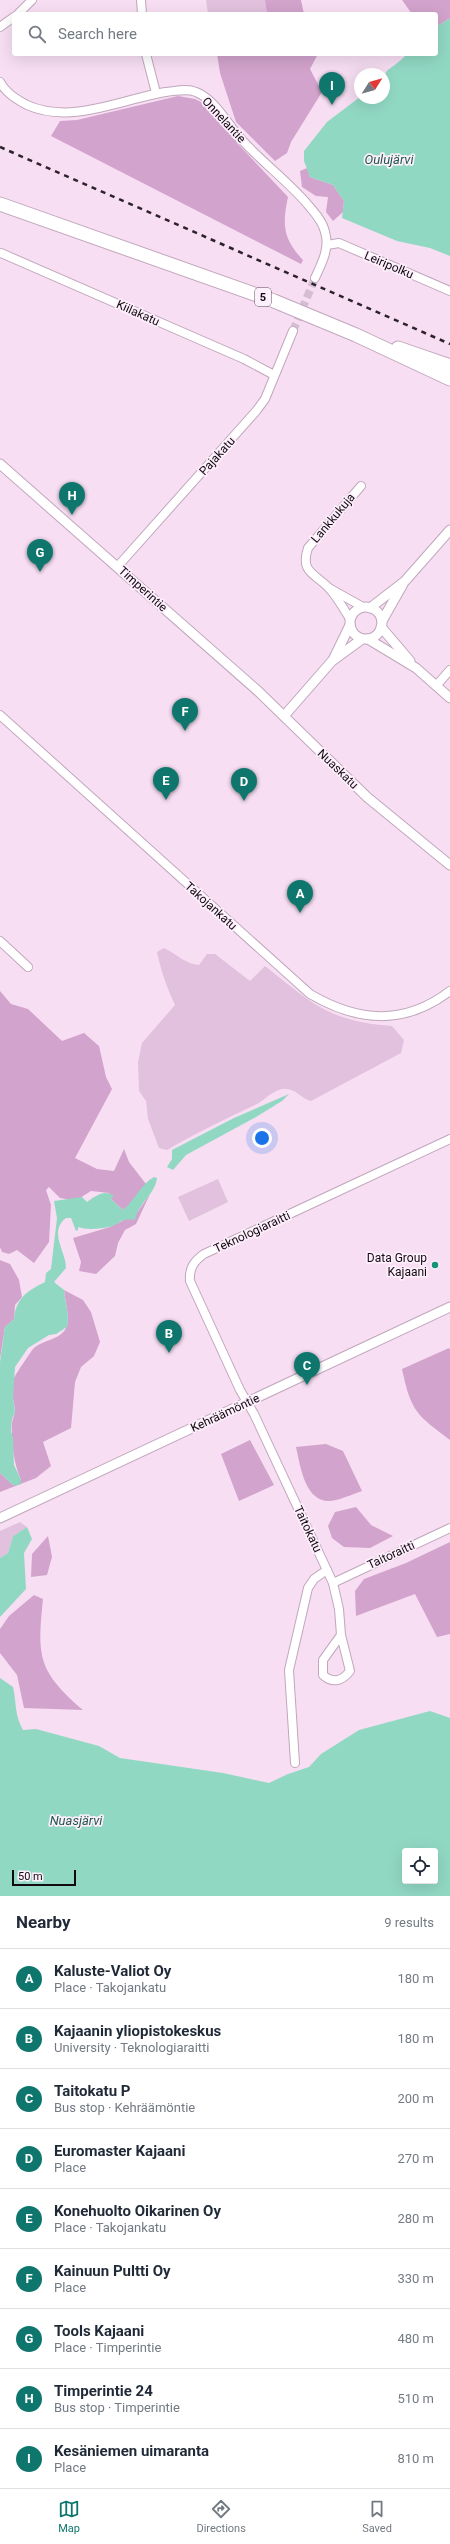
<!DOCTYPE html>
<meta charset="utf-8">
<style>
:root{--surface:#fff;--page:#f6f6f7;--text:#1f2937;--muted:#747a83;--line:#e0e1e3;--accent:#0f766e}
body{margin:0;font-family:Roboto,sans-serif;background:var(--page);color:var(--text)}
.controls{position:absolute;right:12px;bottom:12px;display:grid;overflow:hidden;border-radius:4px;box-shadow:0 4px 16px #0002}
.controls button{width:36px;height:36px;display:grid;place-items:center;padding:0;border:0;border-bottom:1px solid var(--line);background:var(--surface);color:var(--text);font:20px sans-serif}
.compass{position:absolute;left:354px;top:68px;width:36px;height:36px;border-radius:50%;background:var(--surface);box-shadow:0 4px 16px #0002;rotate:53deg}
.scale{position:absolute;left:12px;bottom:10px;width:64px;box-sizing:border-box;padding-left:4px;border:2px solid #120a11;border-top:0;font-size:11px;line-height:14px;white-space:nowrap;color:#120a11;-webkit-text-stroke:3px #feeffc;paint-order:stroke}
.you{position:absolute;left:262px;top:1138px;width:14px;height:14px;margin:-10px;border:3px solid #fff;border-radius:50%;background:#1a73e8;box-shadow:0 0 0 6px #1a73e833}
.badge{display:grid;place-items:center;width:26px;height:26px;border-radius:50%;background:var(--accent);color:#fff;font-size:13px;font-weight:700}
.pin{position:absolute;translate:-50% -33px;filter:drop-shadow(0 1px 2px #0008)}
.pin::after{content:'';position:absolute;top:21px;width:14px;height:12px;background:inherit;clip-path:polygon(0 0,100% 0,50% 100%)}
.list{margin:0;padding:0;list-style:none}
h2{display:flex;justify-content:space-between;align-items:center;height:52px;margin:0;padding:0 16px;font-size:17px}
h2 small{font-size:13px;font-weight:400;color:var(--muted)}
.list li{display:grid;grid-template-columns:26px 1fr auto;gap:12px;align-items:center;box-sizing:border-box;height:60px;padding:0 16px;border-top:1px solid var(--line)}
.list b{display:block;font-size:15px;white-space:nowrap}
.list p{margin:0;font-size:13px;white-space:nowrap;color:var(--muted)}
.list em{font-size:13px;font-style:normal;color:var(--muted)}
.icon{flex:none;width:22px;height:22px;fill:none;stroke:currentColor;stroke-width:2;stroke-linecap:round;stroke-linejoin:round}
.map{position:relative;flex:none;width:450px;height:1896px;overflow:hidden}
.search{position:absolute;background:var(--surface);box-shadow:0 4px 16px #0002;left:12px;right:12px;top:12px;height:44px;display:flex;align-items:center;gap:10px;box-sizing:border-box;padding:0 14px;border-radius:4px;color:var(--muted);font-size:15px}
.sheet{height:592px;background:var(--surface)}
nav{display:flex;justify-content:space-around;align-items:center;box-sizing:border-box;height:56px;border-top:1px solid var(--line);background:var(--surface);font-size:11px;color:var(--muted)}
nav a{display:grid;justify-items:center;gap:2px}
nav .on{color:var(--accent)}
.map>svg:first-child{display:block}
.green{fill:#e1c1dd}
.forest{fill:#d2a3cc}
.water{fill:#91d8c3;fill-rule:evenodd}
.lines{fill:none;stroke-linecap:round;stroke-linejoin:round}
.minor-tunnel{stroke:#d5bed1;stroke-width:8;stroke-dasharray:8 4;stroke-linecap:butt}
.minor-casing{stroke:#c0a7bc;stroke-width:10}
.tertiary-casing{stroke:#c0a7bc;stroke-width:11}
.trunk-casing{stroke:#c0a7bc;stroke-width:15}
.minor{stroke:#fff;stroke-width:8}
.tertiary{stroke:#fff;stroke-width:9}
.trunk{stroke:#fff;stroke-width:13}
.rail{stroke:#2c222b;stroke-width:2.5;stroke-dasharray:5 5;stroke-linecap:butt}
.poi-dot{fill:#179379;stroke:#feeffc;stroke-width:1.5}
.labels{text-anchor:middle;stroke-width:3.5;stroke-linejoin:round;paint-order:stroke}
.shield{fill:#feeffc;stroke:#594f58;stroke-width:1}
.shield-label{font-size:11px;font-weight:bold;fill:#120a11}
.street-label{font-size:12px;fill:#120a11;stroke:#feeffc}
.poi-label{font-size:12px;fill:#120a11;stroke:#feeffc;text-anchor:end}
.water-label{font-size:13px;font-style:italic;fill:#1f584a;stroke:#feeffc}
</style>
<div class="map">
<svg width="450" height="1896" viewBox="0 0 450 1896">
<rect width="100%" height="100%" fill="#f7def3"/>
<g class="green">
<path d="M206 0H265L267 14H208Z"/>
<path d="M164 948C177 954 185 964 199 965L207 954H215L250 981 265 966C313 1004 328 1021 392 1026L404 1040 401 1053 311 1101C302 1099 297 1090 287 1089 275 1087 266 1100 255 1105 225 1119 196 1133 167 1150L159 1148 148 1119 146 1101 139 1091 138 1062 142 1043 175 1005C167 988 161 971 157 952Z"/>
<path d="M218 1179 228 1202 189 1221 178 1197Z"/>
<path d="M20 1522 27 1527 13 1536 8 1553 0 1558V1531Z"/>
</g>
<g class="forest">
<path d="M265 0H301L304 14H267Z"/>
<path d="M402 0H450V18L436 27V14H412Z"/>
<path d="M217 54H318L310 69 322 92 291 142 287 153 275 161 236 122 220 73Z"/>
<path d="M178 96 195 99 207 105 224 123 238 144 288 197C282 225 283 239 303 260L301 264 51 136 60 121 77 120Z"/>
<path d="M307 168 310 177 333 185 344 201 343 212 333 221 326 212 328 197 316 196 302 187 300 171Z"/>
<path d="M0 991 11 1004 28 1009 62 1041 84 1033 99 1046 106 1077 112 1089 75 1158 97 1169 114 1171 124 1149 129 1162 146 1184 132 1203 123 1210 111 1199 109 1193 91 1191 80 1198 72 1200 60 1198 49 1187 46 1190 51 1205 49 1242 34 1263 17 1250 9 1254 2 1252 0 1247Z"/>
<path d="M150 1194 136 1224 125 1230 118 1243 115 1256 96 1274 79 1271 81 1262 73 1238 110 1227 136 1214Z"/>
<path d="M0 1260 10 1264 19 1280 22 1297 15 1305 14 1319 5 1327 0 1359Z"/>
<path d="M64 1290 83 1300 91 1312 100 1342 94 1356 81 1367 75 1382 71 1428 43 1442 51 1466 36 1478 0 1492V1473L13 1485 21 1480C14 1465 11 1441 12 1424 12 1419 15 1415 15 1410 14 1401 10 1389 13 1380 15 1375 30 1353 33 1349 43 1339 61 1341 67 1326 70 1318 65 1300 64 1290Z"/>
<path d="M449 1348 450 1350V1440C417 1415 411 1412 402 1369Z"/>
<path d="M250 1440 274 1485 239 1501 221 1454Z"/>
<path d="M326 1444 343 1451 362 1491C353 1494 336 1502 326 1501 304 1498 300 1464 296 1447Z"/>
<path d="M356 1507 371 1525 393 1536 370 1548 344 1547 332 1538 328 1526 335 1512Z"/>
<path d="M48 1536 52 1557 47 1575 31 1577 32 1554Z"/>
<path d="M450 1542V1634L437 1637 415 1594 356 1616 355 1591 364 1579 406 1563Z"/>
<path d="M34 1595 43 1599C37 1657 38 1671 83 1710L24 1708 17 1675 0 1653V1629L9 1616Z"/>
</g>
<g class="water">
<path d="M450 18V256L430 248 397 241 342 218 344 201 333 185 310 177 304 161V151L327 122 360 97 384 98C384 61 385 77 407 54H436V27Z"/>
<path d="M289 1094 282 1101 256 1117 186 1155 173 1170 167 1167 172 1159V1150L234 1118Z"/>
<path d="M154 1177 157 1178C155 1195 138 1203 135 1220 118 1218 122 1224 109 1227 101 1229 85 1230 78 1227V1230L76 1231 71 1218H66C48 1232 66 1251 66 1268L54 1282 64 1290C65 1303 70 1315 67 1327L56 1334 49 1335 28 1348 15 1367 13 1398 15 1412 12 1419 11 1432 13 1437 14 1465 21 1480 20 1485H13L0 1473V1362L5 1327 14 1319C16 1298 27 1291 45 1282L46 1273 51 1269 57 1218 54 1201 82 1197 87 1202C96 1196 104 1189 114 1196L111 1199 123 1210C134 1201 141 1184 154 1177Z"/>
<path d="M27 1527 32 1539 24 1553 26 1589 0 1617V1558L8 1553 13 1536Z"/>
<path d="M0 1678 13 1687C17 1705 14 1713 23 1730L36 1729 99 1746 120 1758 223 1773 269 1783 288 1774 309 1767 321 1754 359 1730 430 1711 450 1718V1896H0ZM405 1851H435V1881H405Z"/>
</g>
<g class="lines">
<path class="minor-tunnel" d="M293 331 315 278"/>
<g class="minor-casing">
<g id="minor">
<path d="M141 0 142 14"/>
<path d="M18 14 32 0"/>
<path d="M0 27 14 17"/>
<path d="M146 54 156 93"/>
<path d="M0 82C6 93 16 99 27 105 72 125 121 99 166 92 176 91 187 88 196 92 216 100 228 125 242 140 263 163 289 182 309 206 315 213 323 222 325 232 330 248 322 263 315 278"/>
<path d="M327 245 339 243 450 291"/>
<path d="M1 253 244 359 274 375"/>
<path d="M118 566 257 410 265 399 293 331"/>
<path d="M329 588 363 607"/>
<path d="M350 619C344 609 337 597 329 588 314 573 300 572 308 548L361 486"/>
<path d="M436 686 450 670"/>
<path d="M0 715 310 994C358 1022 404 1026 450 991"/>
<path d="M0 941 28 967"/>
<path d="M333 1583 450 1528"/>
<path d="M341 1635 323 1660V1675C333 1684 342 1681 350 1671L341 1635 339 1609 333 1583 254 1414 240 1390 190 1281C189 1268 194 1261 204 1254L450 1139"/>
<path d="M295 1763 289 1670 308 1588 314 1579 327 1570"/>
</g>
</g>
<g class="tertiary-casing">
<g id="tertiary">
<path d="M0 464 259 692 367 797 450 865"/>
<circle cx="366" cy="623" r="16"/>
<path d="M370 608 405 581 450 530"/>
<path d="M382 621 403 584"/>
<path d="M381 627 410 661"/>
<path d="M368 639 416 668 450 698"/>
<path d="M334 658 350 625"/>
<path d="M284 716 332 661 362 639"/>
<path d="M0 1518 450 1307"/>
</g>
</g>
<g class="trunk-casing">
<g id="trunk">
<path d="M0 204 274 301 356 335 450 379"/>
<path d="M398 348 450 366"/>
</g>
</g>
<use href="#minor" class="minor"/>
<use href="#tertiary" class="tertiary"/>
<use href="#trunk" class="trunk"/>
<path class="rail" d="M0 147 450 344"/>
</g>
<circle class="poi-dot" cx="435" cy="1265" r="4"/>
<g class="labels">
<rect class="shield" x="255" y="288" width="16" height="18" rx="3"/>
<g class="shield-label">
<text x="263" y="301">5</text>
</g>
<g class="street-label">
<text transform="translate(224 120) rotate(47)" y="4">Onnelantie</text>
<text transform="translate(389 265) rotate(23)" y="4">Leiripolku</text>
<text transform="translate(138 313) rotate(24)" y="4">Kiilakatu</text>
<text transform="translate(217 456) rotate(-48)" y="4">Pajakatu</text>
<text transform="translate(333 518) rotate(-50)" y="4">Lankkukuja</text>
<text transform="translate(143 589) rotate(42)" y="4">Timperintie</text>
<text transform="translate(338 769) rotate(44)" y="4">Nuaskatu</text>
<text transform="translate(211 906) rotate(42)" y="4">Takojankatu</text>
<text transform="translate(252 1232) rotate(-25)" y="4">Teknologiaraitti</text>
<text transform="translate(225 1413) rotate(-25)" y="4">Kehräämöntie</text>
<text transform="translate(308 1529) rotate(65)" y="4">Taitokatu</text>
<text transform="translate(391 1555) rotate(-25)" y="4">Taitoraitti</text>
</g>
<g class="poi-label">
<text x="427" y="1262">Data Group<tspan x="427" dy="14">Kajaani</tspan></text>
</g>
<g class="water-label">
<text x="389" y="164">Oulujärvi</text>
<text x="76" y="1825">Nuasjärvi</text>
</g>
</g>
</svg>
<div class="controls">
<button><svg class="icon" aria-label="locate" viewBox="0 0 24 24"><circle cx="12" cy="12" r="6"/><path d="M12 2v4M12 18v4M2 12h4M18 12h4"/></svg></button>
</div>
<svg class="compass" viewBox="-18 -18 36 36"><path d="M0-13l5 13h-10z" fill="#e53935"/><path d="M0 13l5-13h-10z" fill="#747a83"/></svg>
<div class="scale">50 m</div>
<div class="you"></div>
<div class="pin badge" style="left:300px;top:913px">A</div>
<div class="pin badge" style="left:169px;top:1353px">B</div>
<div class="pin badge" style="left:307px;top:1385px">C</div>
<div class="pin badge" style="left:244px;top:801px">D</div>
<div class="pin badge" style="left:166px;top:800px">E</div>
<div class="pin badge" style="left:185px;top:731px">F</div>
<div class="pin badge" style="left:40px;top:572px">G</div>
<div class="pin badge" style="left:72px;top:515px">H</div>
<div class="pin badge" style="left:332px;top:105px">I</div>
<div class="search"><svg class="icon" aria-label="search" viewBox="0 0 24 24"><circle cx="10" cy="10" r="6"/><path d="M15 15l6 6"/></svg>Search here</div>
</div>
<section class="sheet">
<h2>Nearby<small>9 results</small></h2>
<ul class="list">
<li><span class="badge">A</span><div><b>Kaluste-Valiot Oy</b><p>Place · Takojankatu</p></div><em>180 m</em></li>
<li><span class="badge">B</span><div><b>Kajaanin yliopistokeskus</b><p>University · Teknologiaraitti</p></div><em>180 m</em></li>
<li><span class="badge">C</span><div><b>Taitokatu P</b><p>Bus stop · Kehräämöntie</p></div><em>200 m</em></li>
<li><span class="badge">D</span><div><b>Euromaster Kajaani</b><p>Place</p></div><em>270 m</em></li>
<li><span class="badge">E</span><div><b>Konehuolto Oikarinen Oy</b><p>Place · Takojankatu</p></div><em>280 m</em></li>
<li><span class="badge">F</span><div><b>Kainuun Pultti Oy</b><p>Place</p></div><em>330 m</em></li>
<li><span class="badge">G</span><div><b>Tools Kajaani</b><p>Place · Timperintie</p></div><em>480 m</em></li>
<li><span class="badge">H</span><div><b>Timperintie 24</b><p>Bus stop · Timperintie</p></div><em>510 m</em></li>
<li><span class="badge">I</span><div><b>Kesäniemen uimaranta</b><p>Place</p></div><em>810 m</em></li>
</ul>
</section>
<nav>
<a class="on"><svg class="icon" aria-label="map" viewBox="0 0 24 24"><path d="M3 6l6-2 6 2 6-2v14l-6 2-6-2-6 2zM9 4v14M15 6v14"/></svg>Map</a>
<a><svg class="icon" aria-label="directions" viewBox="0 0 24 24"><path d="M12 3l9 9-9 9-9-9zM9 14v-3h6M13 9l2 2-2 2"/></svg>Directions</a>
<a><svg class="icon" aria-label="saved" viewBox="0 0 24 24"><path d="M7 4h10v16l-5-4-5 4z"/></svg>Saved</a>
</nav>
